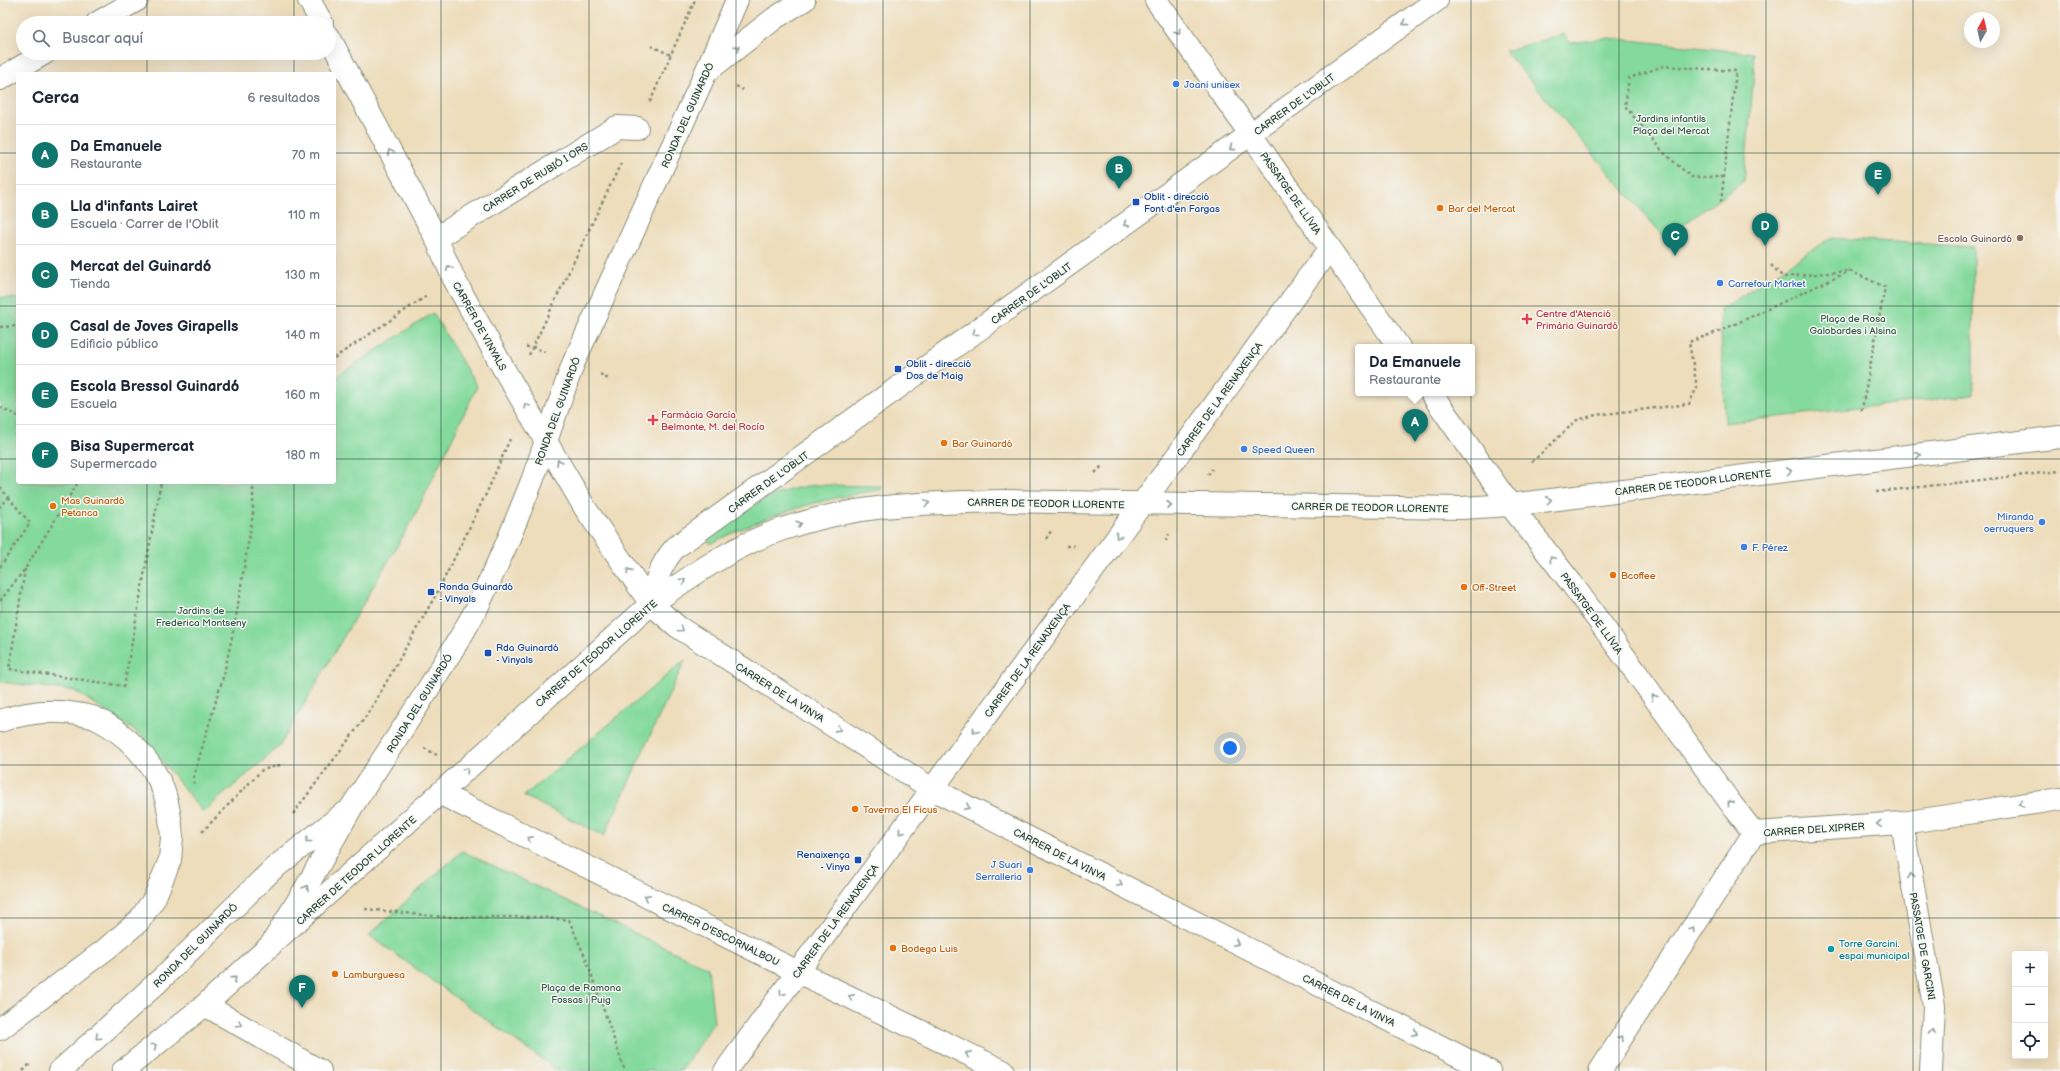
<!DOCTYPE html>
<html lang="es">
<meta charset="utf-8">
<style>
:root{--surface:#fff;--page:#f6f6f7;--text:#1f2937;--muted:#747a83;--line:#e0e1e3;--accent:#0f766e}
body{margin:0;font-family:"Balsamiq Sans",sans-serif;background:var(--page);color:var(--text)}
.controls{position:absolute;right:12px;bottom:12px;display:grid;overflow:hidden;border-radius:4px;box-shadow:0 4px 16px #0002}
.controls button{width:36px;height:36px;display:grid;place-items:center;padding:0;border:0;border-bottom:1px solid var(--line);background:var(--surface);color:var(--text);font:20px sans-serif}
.compass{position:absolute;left:1964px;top:12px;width:36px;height:36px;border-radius:50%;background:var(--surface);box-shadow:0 4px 16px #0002;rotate:8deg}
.you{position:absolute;left:1230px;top:748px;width:14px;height:14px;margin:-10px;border:3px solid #fff;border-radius:50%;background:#1a73e8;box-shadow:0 0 0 6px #1a73e833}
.badge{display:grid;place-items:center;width:26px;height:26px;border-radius:50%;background:var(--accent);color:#fff;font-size:13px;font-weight:700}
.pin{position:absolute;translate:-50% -33px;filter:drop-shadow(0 1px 2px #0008)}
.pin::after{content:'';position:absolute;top:21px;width:14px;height:12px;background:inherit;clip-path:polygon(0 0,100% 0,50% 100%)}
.popup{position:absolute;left:1355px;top:344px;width:120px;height:52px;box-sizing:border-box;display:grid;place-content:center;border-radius:4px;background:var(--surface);filter:drop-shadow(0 1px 3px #0005);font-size:13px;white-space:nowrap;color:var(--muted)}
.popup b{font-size:15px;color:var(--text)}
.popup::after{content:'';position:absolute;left:50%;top:100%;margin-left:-8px;border:8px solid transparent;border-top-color:var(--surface)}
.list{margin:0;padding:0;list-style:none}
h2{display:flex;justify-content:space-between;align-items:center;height:52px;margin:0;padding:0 16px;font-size:17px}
h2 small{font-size:13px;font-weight:400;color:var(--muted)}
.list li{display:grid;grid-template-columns:26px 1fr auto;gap:12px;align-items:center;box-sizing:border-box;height:60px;padding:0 16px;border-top:1px solid var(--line)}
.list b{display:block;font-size:15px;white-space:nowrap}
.list p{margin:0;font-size:13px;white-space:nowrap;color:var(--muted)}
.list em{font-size:13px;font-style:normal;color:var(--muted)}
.icon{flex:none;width:22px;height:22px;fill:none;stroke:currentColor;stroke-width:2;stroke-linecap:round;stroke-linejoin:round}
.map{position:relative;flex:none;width:2060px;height:1071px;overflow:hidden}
.search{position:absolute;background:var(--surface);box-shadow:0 4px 16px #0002;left:16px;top:16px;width:320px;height:44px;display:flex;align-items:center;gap:10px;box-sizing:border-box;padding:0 14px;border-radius:22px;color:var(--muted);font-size:15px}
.panel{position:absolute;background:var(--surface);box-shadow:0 4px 16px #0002;left:16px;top:72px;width:320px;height:412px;border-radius:4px}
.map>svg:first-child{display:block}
.green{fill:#84da9d;stroke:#528c68}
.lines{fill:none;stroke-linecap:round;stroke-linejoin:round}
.pedestrian-casing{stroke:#868d78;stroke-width:24}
.minor-casing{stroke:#868d78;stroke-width:24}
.primary-casing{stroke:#868d78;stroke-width:24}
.path{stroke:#868d78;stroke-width:2.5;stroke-dasharray:3 3;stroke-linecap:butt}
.pedestrian{stroke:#fff;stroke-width:22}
.minor{stroke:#fff;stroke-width:22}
.primary{stroke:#fff;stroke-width:22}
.oneway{stroke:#8f9e9a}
.grid{fill:none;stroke:#1f3d34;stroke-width:1;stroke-opacity:0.55}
.shop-dot{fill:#3f7fe0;stroke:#f6f6f2;stroke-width:1.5}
.transit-dot{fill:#1a4fb4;stroke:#f6f6f2;stroke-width:1.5}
.food-dot{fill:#e8710a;stroke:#f6f6f2;stroke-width:1.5}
.education-dot{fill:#8d6e63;stroke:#f6f6f2;stroke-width:1.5}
.health-dot{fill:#e0444e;stroke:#f6f6f2;stroke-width:1.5}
.culture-dot{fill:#0f9aa8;stroke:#f6f6f2;stroke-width:1.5}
.labels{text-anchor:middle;stroke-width:3;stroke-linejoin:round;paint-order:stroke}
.shop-label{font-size:10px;fill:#366cbe;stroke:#f6f6f2;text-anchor:start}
.street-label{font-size:10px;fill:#1f3d34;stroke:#f6f6f2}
.park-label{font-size:10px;fill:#335c49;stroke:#f6f6f2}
.transit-label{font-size:10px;fill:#164399;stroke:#f6f6f2;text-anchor:start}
.food-label{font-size:10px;fill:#c56008;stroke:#f6f6f2;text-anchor:start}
.education-label{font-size:10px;fill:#785e54;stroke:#f6f6f2;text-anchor:end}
.health-label{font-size:10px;fill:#be3a42;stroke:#f6f6f2;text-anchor:start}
.culture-label{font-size:10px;fill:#0d838f;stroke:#f6f6f2;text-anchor:start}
</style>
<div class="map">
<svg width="2060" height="1071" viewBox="0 0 2060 1071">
<rect width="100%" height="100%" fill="#f6f6f2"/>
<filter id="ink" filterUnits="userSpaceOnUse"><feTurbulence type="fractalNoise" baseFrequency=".025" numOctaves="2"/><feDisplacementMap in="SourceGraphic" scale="8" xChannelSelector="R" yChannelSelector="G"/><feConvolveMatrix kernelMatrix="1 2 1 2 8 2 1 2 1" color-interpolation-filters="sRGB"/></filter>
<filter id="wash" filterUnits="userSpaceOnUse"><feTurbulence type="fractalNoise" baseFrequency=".012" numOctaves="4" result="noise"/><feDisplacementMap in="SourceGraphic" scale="16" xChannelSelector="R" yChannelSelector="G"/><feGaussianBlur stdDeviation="0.9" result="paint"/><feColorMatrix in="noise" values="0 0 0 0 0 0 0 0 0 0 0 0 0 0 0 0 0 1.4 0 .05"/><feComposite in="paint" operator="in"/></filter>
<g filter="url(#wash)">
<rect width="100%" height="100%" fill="#edb"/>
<g class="green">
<path d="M1564 34 1570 43 1609 38 1753 53 1754 73 1744 181 1665 238 1505 51Z"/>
<path d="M1830 238 1973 247V395L1725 423 1720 310Z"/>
<path d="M0 297 18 299V482H334V378L433 313 477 387 415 515 279 747 203 812 141 735 75 691 0 682Z"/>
<path d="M816 485 881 486V490C821 498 764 516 710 544L707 538C744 511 768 490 816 485Z"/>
<path d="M685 660 604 836 524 796Z"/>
<path d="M462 851 708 968 714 1022 681 1071H558L369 935Z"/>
</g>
</g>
<g filter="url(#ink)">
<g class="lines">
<g class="pedestrian-casing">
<g id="pedestrian">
<path d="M1251 135 1399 347"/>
<path d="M436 238 617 127 637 128"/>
<path d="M1431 393 1510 505"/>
<path d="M1141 505 1329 249"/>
<path d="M0 1029 106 949 139 921 154 899 170 860 172 837"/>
</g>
</g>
<g class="minor-casing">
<g id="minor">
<path d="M309 0 322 23"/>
<path d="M1156 0 1251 135"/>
<path d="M97 23 137 0"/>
<path d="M329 37 436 238 454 279 502 366 585 508 651 604 678 627 932 789 1489 1071"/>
<path d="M706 72 775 18 804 0"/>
<path d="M0 79 45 53"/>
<path d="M1510 505 1572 584 1732 805 1754 833"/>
<path d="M651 604C655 582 660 564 676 547L1437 0"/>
<path d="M0 721C26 712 50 709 77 714 83 715 90 716 95 718 125 732 153 761 164 792 169 807 171 822 172 837"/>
<path d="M441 794 798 972 1003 1071"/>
<path d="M1902 823 1934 1006 1931 1071"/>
<path d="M1754 833 1902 823 2060 799"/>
<path d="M276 940 651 604C691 576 733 546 780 530 854 504 923 503 1000 501L1462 508 1510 505 2060 437"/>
<path d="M205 1005 320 1071"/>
<path d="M725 1071 1141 505"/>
<path d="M1600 1071 1754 833"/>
</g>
</g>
<g class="primary-casing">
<g id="primary">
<path d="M60 1071 159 981 273 869 343 814"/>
<path d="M123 1071 205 1005 271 945 307 886 351 808 420 702 461 636 477 608 507 543 532 481 573 364 706 72 737 0"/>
</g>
</g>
<g class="path">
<path d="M651 46 671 55"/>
<path d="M736 86 743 90"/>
<path d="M650 102 695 0"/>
<path d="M1721 202 1736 71 1664 66 1629 78 1625 106 1662 151 1691 177H1724"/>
<path d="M1771 265 1783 277 1850 271 1885 287 1861 414"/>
<path d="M0 327 18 326"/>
<path d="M526 347H533L545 352"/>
<path d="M529 355 622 161"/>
<path d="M334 358 428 295"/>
<path d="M600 374 610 380"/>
<path d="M0 407 18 416"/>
<path d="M1532 462 1577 420 1596 415 1689 404 1697 387 1689 342 1720 331 1850 271"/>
<path d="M1095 473 1102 466"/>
<path d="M1208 475 1212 469"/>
<path d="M0 487 8 497 0 507"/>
<path d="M1876 492 2060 471"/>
<path d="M1046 539 1051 531"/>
<path d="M1166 541 1169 534"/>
<path d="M1066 546H1074"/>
<path d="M0 567 30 523 8 497"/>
<path d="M25 569 9 669 124 686 161 482"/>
<path d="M0 601 25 569 78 482"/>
<path d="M424 748 437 755"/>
<path d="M194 784V775L224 674 235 623 253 513V482"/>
<path d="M293 814 364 719 375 702 438 591 487 492 510 439"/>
<path d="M202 832 262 770 284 764"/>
<path d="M365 909 443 917H539L569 920 586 959 625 1071"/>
<path d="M23 1071 30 1064"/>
</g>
<use href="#pedestrian" class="pedestrian"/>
<use href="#minor" class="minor"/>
<use href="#primary" class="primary"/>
</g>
<defs><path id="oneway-chevron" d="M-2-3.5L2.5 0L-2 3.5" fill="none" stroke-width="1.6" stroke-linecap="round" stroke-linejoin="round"/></defs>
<g class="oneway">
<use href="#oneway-chevron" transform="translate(1405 23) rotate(144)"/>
<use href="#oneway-chevron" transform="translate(1178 32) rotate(55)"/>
<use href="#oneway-chevron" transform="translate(737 48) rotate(-38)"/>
<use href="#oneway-chevron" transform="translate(1232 148) rotate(144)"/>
<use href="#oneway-chevron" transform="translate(390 152) rotate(-118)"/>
<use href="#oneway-chevron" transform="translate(1126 224) rotate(144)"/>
<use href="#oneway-chevron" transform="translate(449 268) rotate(-114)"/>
<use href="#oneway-chevron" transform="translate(975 333) rotate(144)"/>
<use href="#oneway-chevron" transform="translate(526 406) rotate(-121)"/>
<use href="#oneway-chevron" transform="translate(1918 455) rotate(-7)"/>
<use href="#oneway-chevron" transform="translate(559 462) rotate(-120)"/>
<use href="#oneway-chevron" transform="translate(1789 471) rotate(-7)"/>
<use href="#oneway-chevron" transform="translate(1549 500) rotate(-7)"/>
<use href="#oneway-chevron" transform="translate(927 503) rotate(-3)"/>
<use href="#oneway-chevron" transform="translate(1169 505)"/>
<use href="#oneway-chevron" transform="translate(799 524) rotate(-16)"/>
<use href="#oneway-chevron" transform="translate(1118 536) rotate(127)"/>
<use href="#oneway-chevron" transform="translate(1552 559) rotate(-127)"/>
<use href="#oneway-chevron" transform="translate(629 571) rotate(-125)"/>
<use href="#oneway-chevron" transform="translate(683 581) rotate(-34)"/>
<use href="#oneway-chevron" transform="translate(681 629) rotate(35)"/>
<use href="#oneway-chevron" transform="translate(1654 697) rotate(-126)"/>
<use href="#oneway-chevron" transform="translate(838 729) rotate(32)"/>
<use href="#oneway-chevron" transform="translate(975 731) rotate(126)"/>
<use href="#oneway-chevron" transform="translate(466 770) rotate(-45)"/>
<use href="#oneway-chevron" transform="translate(1730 803) rotate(-127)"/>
<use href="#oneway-chevron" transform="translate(2021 804) rotate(171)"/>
<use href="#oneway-chevron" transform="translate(967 807) rotate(27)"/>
<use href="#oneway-chevron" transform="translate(1879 824) rotate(176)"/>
<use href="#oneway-chevron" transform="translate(901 832) rotate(126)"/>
<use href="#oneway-chevron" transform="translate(530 839) rotate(-154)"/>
<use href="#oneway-chevron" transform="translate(308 840) rotate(142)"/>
<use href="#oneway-chevron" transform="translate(1911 876) rotate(-100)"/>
<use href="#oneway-chevron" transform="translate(1120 884) rotate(27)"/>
<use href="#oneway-chevron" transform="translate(306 888) rotate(-60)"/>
<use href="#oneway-chevron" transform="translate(647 897) rotate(-154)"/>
<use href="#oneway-chevron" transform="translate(1692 929) rotate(-57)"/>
<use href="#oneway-chevron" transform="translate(1236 943) rotate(27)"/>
<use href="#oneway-chevron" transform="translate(234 979) rotate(-42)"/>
<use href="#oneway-chevron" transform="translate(782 993) rotate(126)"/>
<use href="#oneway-chevron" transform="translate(851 997) rotate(-154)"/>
<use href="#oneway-chevron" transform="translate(239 1024) rotate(30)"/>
<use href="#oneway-chevron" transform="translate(1932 1032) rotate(-88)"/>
<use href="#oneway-chevron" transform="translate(1415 1033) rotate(27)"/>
<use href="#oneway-chevron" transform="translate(98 1037) rotate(137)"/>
<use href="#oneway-chevron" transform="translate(1621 1038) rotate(-57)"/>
<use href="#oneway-chevron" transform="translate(154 1046) rotate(-39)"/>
<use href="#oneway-chevron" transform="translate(968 1054) rotate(-154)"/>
</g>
</g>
<path class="grid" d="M147 0V23M294 0V23M441 0V1071M589 0V1071M736 0V1071M883 0V1071M1030 0V1071M1177 0V1071M1324 0V1071M1471 0V1071M1619 0V1071M1766 0V1071M1913 0V1071M147 53V74M294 53V74M0 153H18M334 153H2060M0 306H18M334 306H2060M0 459H18M334 459H2060M147 482V1071M294 482V1071M0 612H2060M0 765H2060M0 918H2060"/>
<g class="shop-dot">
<circle cx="1176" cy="84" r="4"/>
<circle cx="1720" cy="283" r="4"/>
<circle cx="1244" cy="449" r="4"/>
<circle cx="2042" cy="522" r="4"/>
<circle cx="1744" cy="547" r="4"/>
<circle cx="1030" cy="870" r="4"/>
</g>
<g class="transit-dot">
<rect x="1132" y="198" width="8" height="8" rx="2"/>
<rect x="894" y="365" width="8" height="8" rx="2"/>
<rect x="427" y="588" width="8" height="8" rx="2"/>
<rect x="484" y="649" width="8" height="8" rx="2"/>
<rect x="854" y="856" width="8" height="8" rx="2"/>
</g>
<g class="food-dot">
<circle cx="1440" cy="208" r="4"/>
<circle cx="944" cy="443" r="4"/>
<circle cx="53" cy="506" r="4"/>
<circle cx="1613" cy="575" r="4"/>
<circle cx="1464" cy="587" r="4"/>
<circle cx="855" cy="809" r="4"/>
<circle cx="893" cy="948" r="4"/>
<circle cx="335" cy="974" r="4"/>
</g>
<circle class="education-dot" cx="2020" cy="238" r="4"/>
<g class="health-dot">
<path d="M1525 313h4v4h4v4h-4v4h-4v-4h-4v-4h4z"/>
<path d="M651 414h4v4h4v4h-4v4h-4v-4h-4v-4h4z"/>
</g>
<circle class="culture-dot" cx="1831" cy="949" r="4"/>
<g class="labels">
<g class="shop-label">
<text x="1184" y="88">Joani unisex</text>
<text x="1728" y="287">Carrefour Market</text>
<text x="1252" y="453">Speed Queen</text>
<text x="2034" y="520" text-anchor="end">Miranda<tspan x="2034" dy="12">oerruquers</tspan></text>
<text x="1752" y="551">F. Pérez</text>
<text x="1022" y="868" text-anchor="end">J Suari<tspan x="1022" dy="12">Serralleria</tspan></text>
</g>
<g class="street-label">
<text transform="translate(1294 104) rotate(-36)" y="4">CARRER DE L'OBLIT</text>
<text transform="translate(687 115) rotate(-66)" y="4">RONDA DEL GUINARDÓ</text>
<text transform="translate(535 177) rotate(-32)" y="4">CARRER DE RUBIÓ I ORS</text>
<text transform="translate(1291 193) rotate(55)" y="4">PASSATGE DE LLÍVIA</text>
<text transform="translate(1031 293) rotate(-36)" y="4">CARRER DE L'OBLIT</text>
<text transform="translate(480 326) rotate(61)" y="4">CARRER DE VINYALS</text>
<text transform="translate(1219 399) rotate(-54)" y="4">CARRER DE LA RENAIXENÇA</text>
<text transform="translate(557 411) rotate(-70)" y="4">RONDA DEL GUINARDÓ</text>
<text transform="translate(768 482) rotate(-36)" y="4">CARRER DE L'OBLIT</text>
<text transform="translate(1693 482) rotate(-7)" y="4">CARRER DE TEODOR LLORENTE</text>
<text transform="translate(1046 503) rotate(1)" y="4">CARRER DE TEODOR LLORENTE</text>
<text transform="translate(1370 507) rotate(1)" y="4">CARRER DE TEODOR LLORENTE</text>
<text transform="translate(1592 613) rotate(54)" y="4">PASSATGE DE LLÍVIA</text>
<text transform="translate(596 653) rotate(-41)" y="4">CARRER DE TEODOR LLORENTE</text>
<text transform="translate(1027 660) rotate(-54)" y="4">CARRER DE LA RENAIXENÇA</text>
<text transform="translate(780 692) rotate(32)" y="4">CARRER DE LA VINYA</text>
<text transform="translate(419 703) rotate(-58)" y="4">RONDA DEL GUINARDÓ</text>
<text transform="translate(1814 829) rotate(-4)" y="4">CARRER DEL XIPRER</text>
<text transform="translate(1060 854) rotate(27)" y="4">CARRER DE LA VINYA</text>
<text transform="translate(356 870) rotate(-42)" y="4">CARRER DE TEODOR LLORENTE</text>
<text transform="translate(835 921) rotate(-54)" y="4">CARRER DE LA RENAIXENÇA</text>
<text transform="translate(721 934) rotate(26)" y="4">CARRER D'ESCORNALBOU</text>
<text transform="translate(195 945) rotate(-45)" y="4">RONDA DEL GUINARDÓ</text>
<text transform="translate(1923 946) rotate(80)" y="4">PASSATGE DE GARCINI</text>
<text transform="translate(1349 1000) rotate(27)" y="4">CARRER DE LA VINYA</text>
</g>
<g class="park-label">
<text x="1671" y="122">Jardins infantils<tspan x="1671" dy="12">Plaça del Mercat</tspan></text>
<text x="1853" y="322">Plaça de Rosa<tspan x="1853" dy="12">Galobardes i Alsina</tspan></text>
<text x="201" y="614">Jardins de<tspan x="201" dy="12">Frederica Montseny</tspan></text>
<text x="581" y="991">Plaça de Ramona<tspan x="581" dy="12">Fossas i Puig</tspan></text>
</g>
<g class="transit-label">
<text x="1144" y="200">Oblit - direcció<tspan x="1144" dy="12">Font d'en Fargas</tspan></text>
<text x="906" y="367">Oblit - direcció<tspan x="906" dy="12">Dos de Maig</tspan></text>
<text x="439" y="590">Ronda Guinardó<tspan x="439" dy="12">- Vinyals</tspan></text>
<text x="496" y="651">Rda Guinardó<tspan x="496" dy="12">- Vinyals</tspan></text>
<text x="850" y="858" text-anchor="end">Renaixença<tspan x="850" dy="12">- Vinya</tspan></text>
</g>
<g class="food-label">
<text x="1448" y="212">Bar del Mercat</text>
<text x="952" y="447">Bar Guinardó</text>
<text x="61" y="504">Mas Guinardó<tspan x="61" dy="12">Petanca</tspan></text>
<text x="1621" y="579">Bcoffee</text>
<text x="1472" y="591">Off-Street</text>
<text x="863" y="813">Taverna El Ficus</text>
<text x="901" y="952">Bodega Luis</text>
<text x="343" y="978">Lamburguesa</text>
</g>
<g class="education-label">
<text x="2012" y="242">Escola Guinardó</text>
</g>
<g class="health-label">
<text x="1536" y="317">Centre d'Atenció<tspan x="1536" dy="12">Primària Guinardó</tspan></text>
<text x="661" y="418">Farmàcia García<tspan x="661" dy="12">Belmonte, M. del Rocío</tspan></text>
</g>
<g class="culture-label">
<text x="1839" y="947">Torre Garcini.<tspan x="1839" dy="12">espai municipal</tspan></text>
</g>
</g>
</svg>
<div class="controls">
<button>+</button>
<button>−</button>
<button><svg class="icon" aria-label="locate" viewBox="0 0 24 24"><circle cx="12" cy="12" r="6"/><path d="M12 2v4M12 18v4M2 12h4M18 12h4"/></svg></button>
</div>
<svg class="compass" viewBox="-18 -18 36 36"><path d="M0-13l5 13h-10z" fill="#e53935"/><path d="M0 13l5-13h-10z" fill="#747a83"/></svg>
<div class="you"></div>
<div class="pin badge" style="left:1415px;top:442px">A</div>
<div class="popup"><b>Da Emanuele</b>Restaurante</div>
<div class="pin badge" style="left:1119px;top:189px">B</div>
<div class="pin badge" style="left:1675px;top:256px">C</div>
<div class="pin badge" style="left:1765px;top:246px">D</div>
<div class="pin badge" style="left:1878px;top:195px">E</div>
<div class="pin badge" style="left:302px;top:1008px">F</div>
<div class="search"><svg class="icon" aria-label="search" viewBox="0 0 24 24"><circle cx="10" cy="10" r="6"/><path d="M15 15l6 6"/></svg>Buscar aquí</div>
<section class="panel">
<h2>Cerca<small>6 resultados</small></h2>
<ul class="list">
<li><span class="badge">A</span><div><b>Da Emanuele</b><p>Restaurante</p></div><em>70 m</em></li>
<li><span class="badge">B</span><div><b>Lla d'infants Lairet</b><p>Escuela · Carrer de l'Oblit</p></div><em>110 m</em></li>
<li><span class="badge">C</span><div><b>Mercat del Guinardó</b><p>Tienda</p></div><em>130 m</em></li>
<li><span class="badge">D</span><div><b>Casal de Joves Girapells</b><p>Edificio público</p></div><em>140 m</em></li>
<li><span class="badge">E</span><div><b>Escola Bressol Guinardó</b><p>Escuela</p></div><em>160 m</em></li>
<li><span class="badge">F</span><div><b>Bisa Supermercat</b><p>Supermercado</p></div><em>180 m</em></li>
</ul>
</section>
</div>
